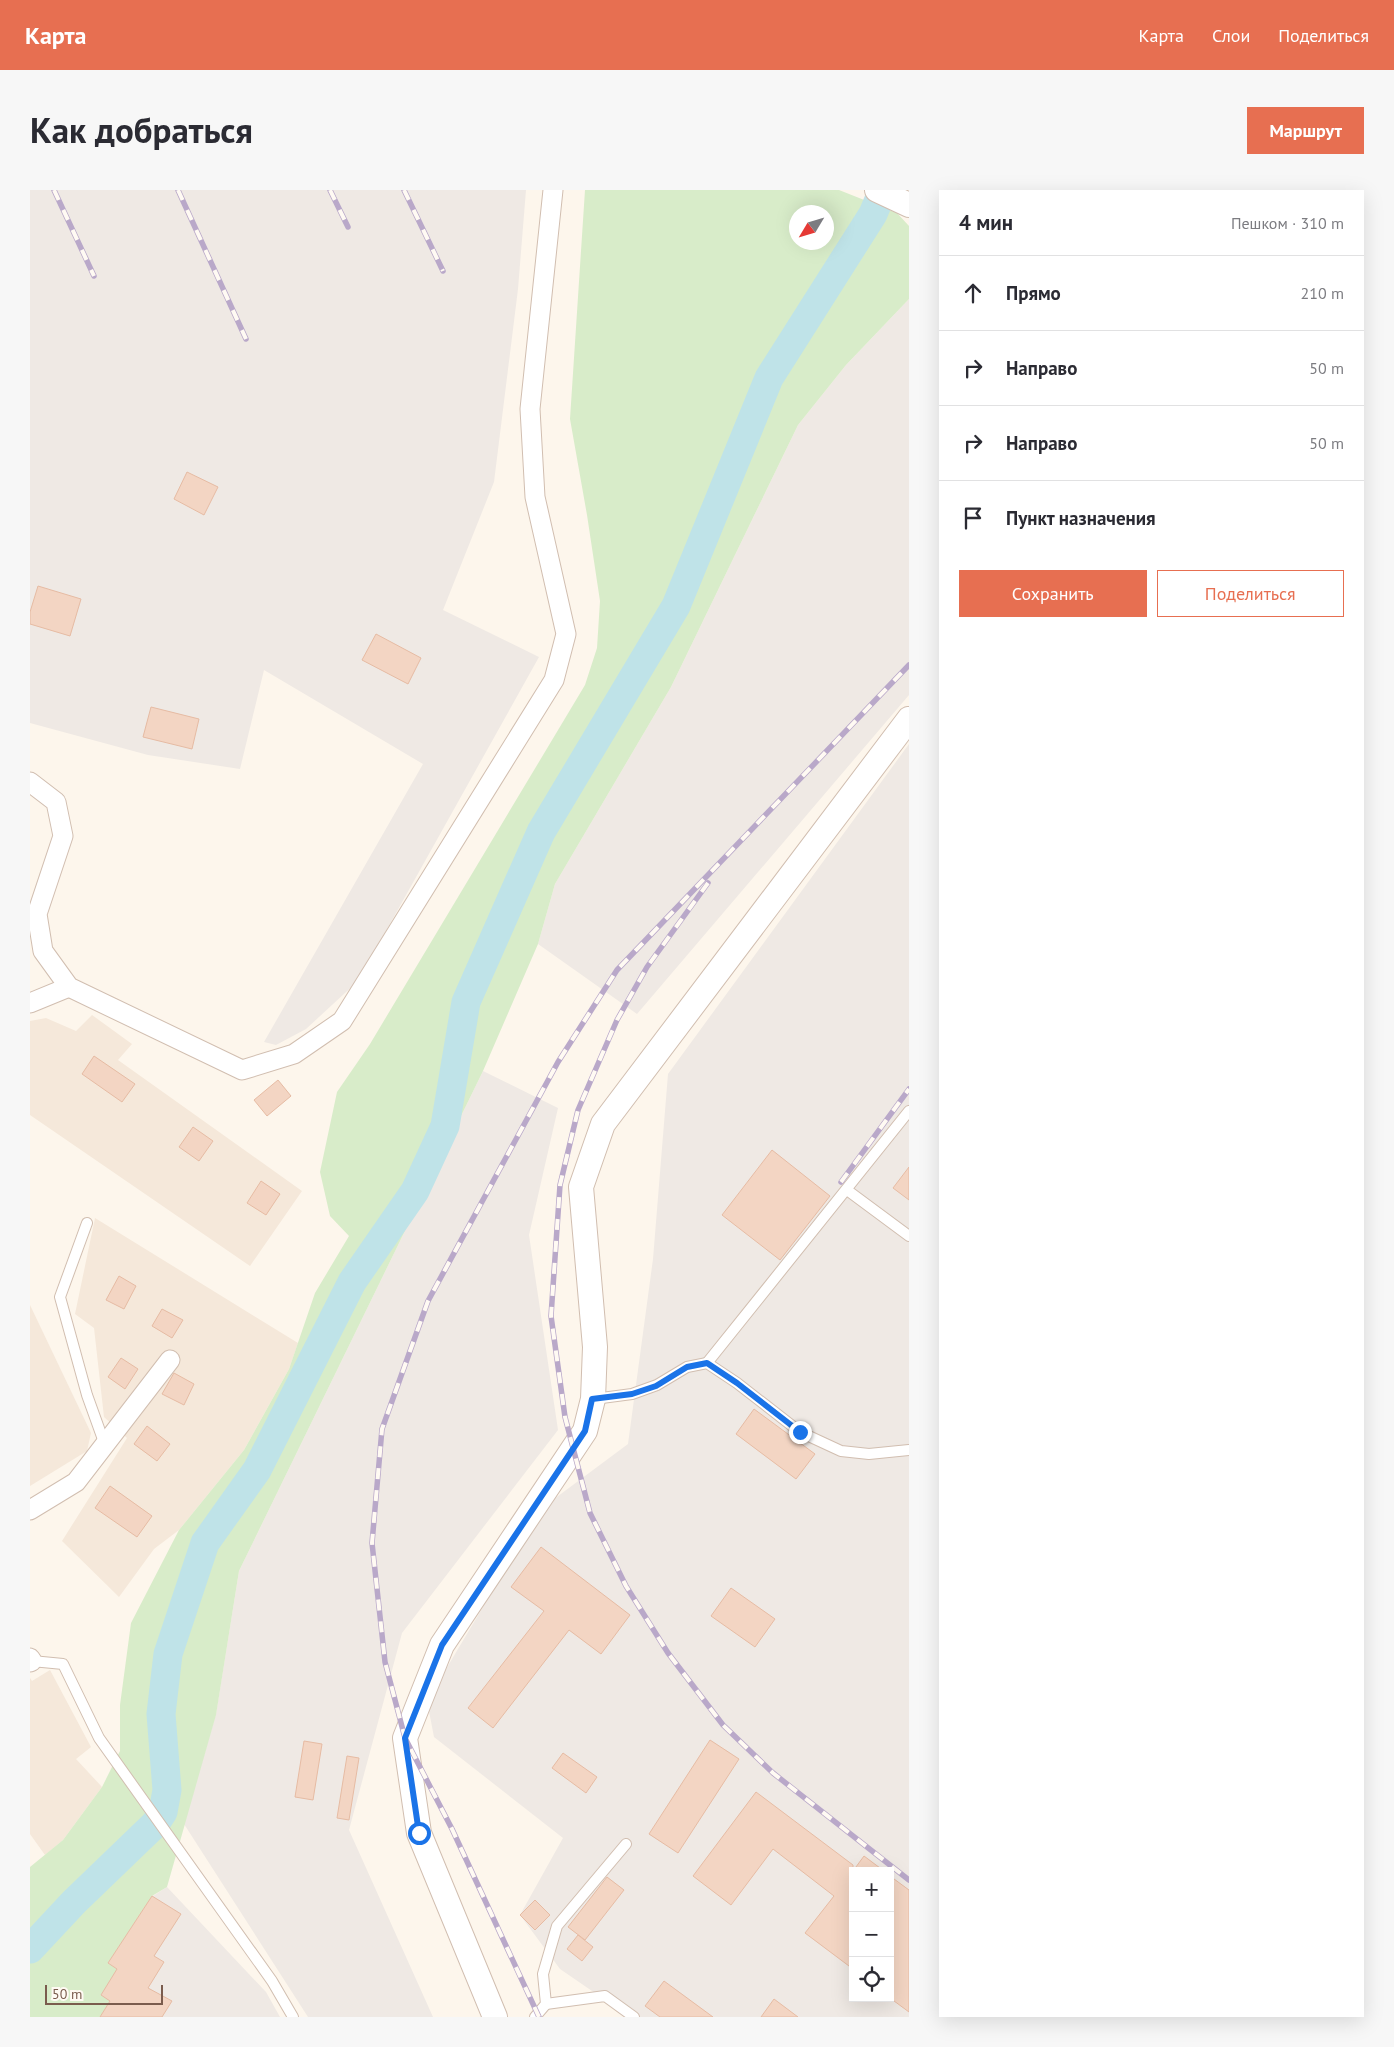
<!DOCTYPE html>
<html lang="ru">
<meta charset="utf-8">
<style>
:root{--surface:#fff;--page:#f7f7f7;--text:#2b2b33;--muted:#7c7c81;--line:#e1e1e2;--accent:#e76f51}
body{margin:0;font-family:"PT Sans",sans-serif;background:var(--page);color:var(--text)}
.controls{position:absolute;right:15px;bottom:15px;display:grid;overflow:hidden;border-radius:0px;box-shadow:0 5px 20px #0002}
.controls button{width:45px;height:45px;display:grid;place-items:center;padding:0;border:0;border-bottom:1px solid var(--line);background:var(--surface);color:var(--text);font:25px sans-serif}
.compass{position:absolute;left:759px;top:15px;width:45px;height:45px;border-radius:50%;background:var(--surface);box-shadow:0 5px 20px #0002;rotate:232deg}
.scale{position:absolute;left:15px;bottom:12px;width:118px;box-sizing:border-box;padding-left:5px;border:2px solid #7a5c4d;border-top:0;font-size:14px;line-height:18px;white-space:nowrap;color:#7a5c4d;-webkit-text-stroke:4px #fffaf3;paint-order:stroke}
.stop{position:absolute;width:15px;height:15px;margin:-11px;border:4px solid #1a73e8;border-radius:50%;background:#fff}
.stop.end{background:#1a73e8;border-color:#fff;box-shadow:0 1px 5px #0008}
.list{margin:0;padding:0;list-style:none}
h2{display:flex;justify-content:space-between;align-items:center;height:65px;margin:0;padding:0 20px;font-size:21px}
h2 small{font-size:16px;font-weight:400;color:var(--muted)}
.list li{display:grid;grid-template-columns:32px 1fr auto;gap:15px;align-items:center;box-sizing:border-box;height:75px;padding:0 20px;border-top:1px solid var(--line)}
.list b{display:block;font-size:19px;white-space:nowrap}
.list em{font-size:16px;font-style:normal;color:var(--muted)}
.actions{display:flex;gap:10px;padding:15px 20px}
.actions a{flex:1;padding:11px 0;border:1px solid var(--accent);border-radius:0px;text-align:center;font-size:18px;color:var(--accent)}
.actions .main{background:var(--accent);color:#fff}
.icon{flex:none;width:28px;height:28px;fill:none;stroke:currentColor;stroke-width:2;stroke-linecap:round;stroke-linejoin:round}
.map{position:relative;flex:none;width:879px;height:1827px;overflow:hidden;border-radius:0px}
header{display:flex;align-items:center;gap:30px;box-sizing:border-box;height:70px;padding:0 25px;background:var(--accent);color:#fff}
header strong{font-size:24px}
nav{display:flex;gap:28px;margin-inline-start:auto;font-size:18px}
.intro{display:flex;align-items:center;justify-content:space-between;box-sizing:border-box;height:120px;padding:0 30px}
h1{margin:0;font-size:35px}
.button{padding:12px 22px;border-radius:0px;background:var(--accent);color:#fff;font-size:18px;font-weight:700}
main{display:flex;gap:30px;padding:0 30px}
aside{flex:1;background:var(--surface);border-radius:0px;box-shadow:0 5px 20px #0002}
.map>svg:first-child{display:block}
.residential{fill:#f5e8da}
.industrial{fill:#efe9e4;fill-rule:evenodd}
.green{fill:#d8ecc9;fill-rule:evenodd}
.lines{fill:none;stroke-linecap:round;stroke-linejoin:round}
.river{stroke:#bfe3e8;stroke-width:29}
.building{fill:#f3d5c3;stroke:#e6bba3}
.service-casing{stroke:#d1beb0;stroke-width:12}
.minor-casing{stroke:#d1beb0;stroke-width:21}
.tertiary-casing{stroke:#d1beb0;stroke-width:26}
.service{stroke:#fff;stroke-width:10}
.minor{stroke:#fff;stroke-width:19}
.tertiary{stroke:#fff;stroke-width:24}
.rail-casing{stroke:#b9a8c9;stroke-width:5.5}
.rail{stroke:#fffaf3;stroke-width:4;stroke-dasharray:11;stroke-linecap:butt}
.route{stroke:#1a73e8;stroke-width:6}
</style>
<header>
<strong>Карта</strong>
<nav><a>Карта</a><a>Слои</a><a>Поделиться</a></nav>
</header>
<div class="intro"><h1>Как добраться</h1><a class="button">Маршрут</a></div>
<main>
<div class="map">
<svg width="879" height="1827" viewBox="0 0 879 1827">
<rect width="100%" height="100%" fill="#fdf6ec"/>
<g class="residential">
<path d="M62 825 102 854 88 870 272 1001 220 1076 0 925V831L16 828 46 841Z"/>
<path d="M65 1028 268 1153 259 1179 214 1260 149 1340 124 1359 89 1407 32 1351 97 1248 74 1227 64 1138 45 1124Z"/>
<path d="M0 1115 61 1243 57 1261 0 1296Z"/>
<path d="M20 1480 61 1557 46 1569 72 1597 33 1650 15 1665 0 1644V1488L2 1491Z"/>
</g>
<g class="industrial">
<path d="M0 0H496L488 99 464 292 413 420 509 467 328 791 276 839 246 855 234 852 393 574 234 480 210 579 118 565 0 533Z"/>
<path d="M879 109V505L607 824 508 754 525 694 641 497 768 235 816 175Z"/>
<path d="M879 554V1827H600L530 1779 490 1725 533 1648 404 1547 397 1511 512 1318 598 1254 623 1069 638 884ZM823 1681H860V1808H823Z"/>
<path d="M453 881 528 918 499 1045 528 1240 372 1443 319 1640 403 1827H278L154 1634 186 1524 209 1381Z"/>
<path d="M137 1697 236 1802 250 1827H70L80 1811 71 1805 78 1773 123 1706Z"/>
</g>
<path class="green" d="M555 0H809L867 23 879 36V109L816 175 768 235 641 497 525 694 508 754 453 881 209 1381 186 1525 137 1697 122 1706 78 1773 87 1779 71 1805 80 1811 70 1827H0V1677L33 1650 72 1597 90 1561V1515L101 1433 149 1340 214 1260 259 1179 285 1103 319 1046 300 1026 290 982 307 902 340 854 555 495 567 458 570 411 557 325 540 229ZM766 22H796V52H766Z"/>
<g class="lines">
<path class="river" d="M0 1759 44 1712 125 1634 133 1622 137 1600 131 1524 138 1464 175 1353 227 1280 322 1092 385 1001 415 936 436 812 511 642 646 416 739 188 843 24 853 0"/>
</g>
<g class="building">
<path d="M157 282 188 297 174 325 144 309Z"/>
<path d="M8 396 51 409 40 446 0 434V422Z"/>
<path d="M346 444 391 468 378 494 332 470Z"/>
<path d="M121 517 169 529 162 559 113 547Z"/>
<path d="M64 866 105 894 92 912 52 884Z"/>
<path d="M248 890 261 906 237 926 224 910Z"/>
<path d="M163 937 183 951 169 971 149 957Z"/>
<path d="M742 960 800 1006 750 1070 692 1025Z"/>
<path d="M879 977V1010L863 998Z"/>
<path d="M231 991 250 1004 236 1025 217 1013Z"/>
<path d="M89 1086 106 1096 94 1119 76 1110Z"/>
<path d="M132 1119 153 1130 142 1148 122 1136Z"/>
<path d="M91 1168 108 1179 95 1199 78 1187Z"/>
<path d="M144 1183 164 1194 154 1215 132 1204Z"/>
<path d="M724 1219 785 1264 766 1289 706 1244Z"/>
<path d="M117 1236 140 1254 127 1271 104 1254Z"/>
<path d="M80 1296 122 1326 107 1347 65 1318Z"/>
<path d="M511 1357 600 1425 571 1464 539 1440 463 1538 438 1518 514 1421 481 1397Z"/>
<path d="M701 1398 745 1429 725 1457 681 1426Z"/>
<path d="M680 1550 709 1569 648 1663 619 1644Z"/>
<path d="M274 1551 292 1554 283 1610 265 1607Z"/>
<path d="M533 1563 567 1587 556 1603 522 1578Z"/>
<path d="M317 1566 329 1568 319 1630 307 1628Z"/>
<path d="M726 1602 823 1675V1779L775 1743 804 1706 743 1659 701 1715 663 1686Z"/>
<path d="M834 1666 854 1681H823Z"/>
<path d="M860 1686 879 1700V1822L860 1808Z"/>
<path d="M577 1687 594 1700 555 1750 538 1737Z"/>
<path d="M122 1706 151 1724 124 1766 134 1772 118 1798 142 1811 132 1827H70L80 1811 71 1805 87 1779 78 1773Z"/>
<path d="M505 1710 520 1725 505 1740 490 1725Z"/>
<path d="M548 1745 563 1757 552 1771 537 1759Z"/>
<path d="M634 1791 683 1827H630L615 1816Z"/>
<path d="M744 1809 768 1827H731Z"/>
</g>
<g class="lines">
<g class="service-casing">
<g id="service">
<path d="M817 1000 879 1046"/>
<path d="M57 1033 30 1107 57 1205 75 1255"/>
<path d="M677 1173 879 921"/>
<path d="M564 1209 602 1204 627 1195 657 1177 677 1173 707 1193 770 1242 811 1261 839 1264 879 1260"/>
<path d="M2 1471 33 1474 69 1548 242 1791 263 1827"/>
<path d="M516 1814 575 1806 604 1827"/>
<path d="M505 1827 516 1814 513 1784 527 1736 596 1654"/>
</g>
</g>
<g class="minor-casing">
<g id="minor">
<path d="M0 592 26 612 33 646 7 724 13 761 39 797 212 880 264 864 312 831 524 490 536 444 505 307 500 219 523 0"/>
<path d="M0 813 39 797"/>
<path d="M0 1320 46 1292 140 1170"/>
<path d="M0 1468 2 1471 0 1472"/>
</g>
</g>
<g class="tertiary-casing">
<g id="tertiary">
<path d="M847 0 879 15"/>
<path d="M465 1827 389 1643 375 1548 412 1455 555 1241 563 1209 565 1157 551 997 573 934 879 529"/>
</g>
</g>
<use href="#service" class="service"/>
<use href="#minor" class="minor"/>
<use href="#tertiary" class="tertiary"/>
<g class="rail-casing">
<g id="rail">
<path d="M24 0 64 86"/>
<path d="M148 0 216 149"/>
<path d="M300 0 318 37"/>
<path d="M374 0 413 81"/>
<path d="M678 693 617 777 587 830 548 920 530 995 521 1126 535 1227 560 1323 596 1396 638 1463 693 1535 743 1583 879 1690"/>
<path d="M811 992 879 899"/>
<path d="M509 1827 422 1639 375 1548 355 1472 342 1353 352 1239 398 1111 528 872 587 780 879 475"/>
</g>
</g>
<use href="#rail" class="rail"/>
</g>
<g class="lines">
<path class="route" d="M389 1643 375 1548 412 1455 555 1241 562 1209 602 1204 626 1196 657 1177 677 1173 707 1193 770 1242"/>
</g>
</svg>
<div class="controls">
<button>+</button>
<button>−</button>
<button><svg class="icon" aria-label="locate" viewBox="0 0 24 24"><circle cx="12" cy="12" r="6"/><path d="M12 2v4M12 18v4M2 12h4M18 12h4"/></svg></button>
</div>
<svg class="compass" viewBox="-18 -18 36 36"><path d="M0-13l5 13h-10z" fill="#e53935"/><path d="M0 13l5-13h-10z" fill="#7c7c81"/></svg>
<div class="scale">50 m</div>
<div class="stop" style="left:389px;top:1643px"></div>
<div class="stop end" style="left:770px;top:1242px"></div>
</div>
<aside>
<h2>4 мин<small>Пешком · 310 m</small></h2>
<ul class="list">
<li><svg class="icon" aria-label="ahead" viewBox="0 0 24 24"><path d="M12 20V5M6 11l6-6 6 6"/></svg><div><b>Прямо</b></div><em>210 m</em></li>
<li><svg class="icon" aria-label="right" viewBox="0 0 24 24"><path d="M7 20v-9h11M14 6l5 5-5 5"/></svg><div><b>Направо</b></div><em>50 m</em></li>
<li><svg class="icon" aria-label="right" viewBox="0 0 24 24"><path d="M7 20v-9h11M14 6l5 5-5 5"/></svg><div><b>Направо</b></div><em>50 m</em></li>
<li><svg class="icon" aria-label="arrive" viewBox="0 0 24 24"><path d="M6 21V4h12l-3 4 3 4H6"/></svg><div><b>Пункт назначения</b></div></li>
</ul>
<div class="actions"><a class="main">Сохранить</a><a>Поделиться</a></div>
</aside>
</main>
